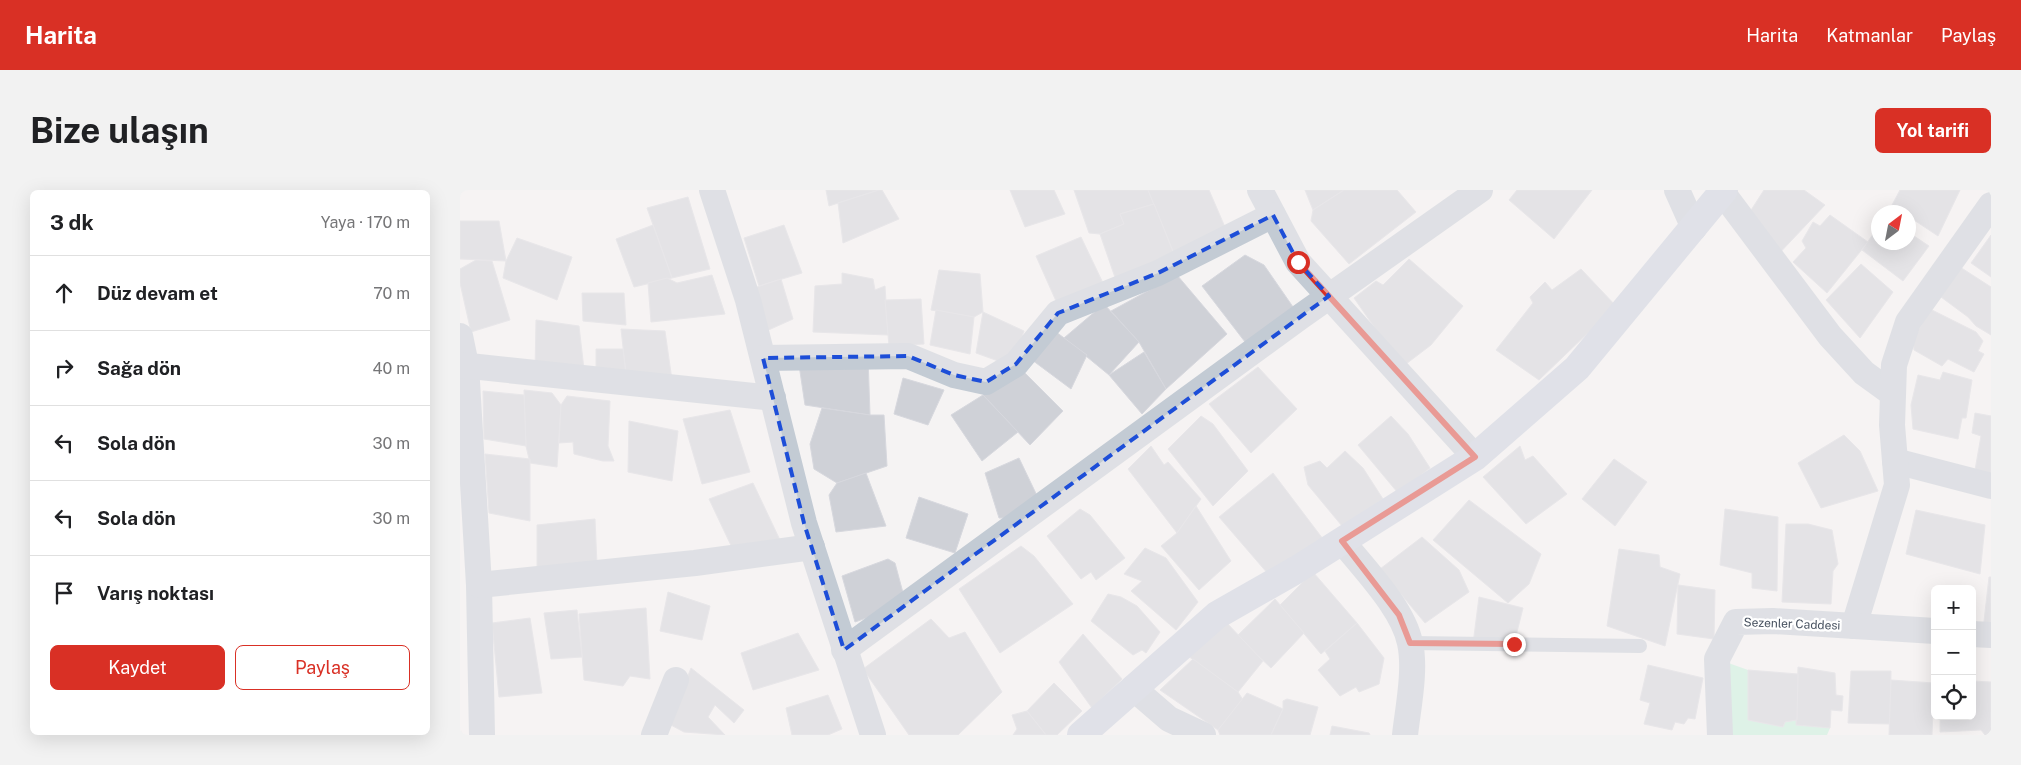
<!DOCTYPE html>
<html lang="tr">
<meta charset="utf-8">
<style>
:root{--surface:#fff;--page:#f2f2f2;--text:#202124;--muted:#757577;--line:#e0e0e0;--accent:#d93025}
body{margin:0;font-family:"Public Sans",sans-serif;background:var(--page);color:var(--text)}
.controls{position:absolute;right:15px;bottom:15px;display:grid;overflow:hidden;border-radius:8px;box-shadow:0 5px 20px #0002}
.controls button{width:45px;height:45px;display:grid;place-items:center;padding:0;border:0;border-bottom:1px solid var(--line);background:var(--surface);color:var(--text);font:25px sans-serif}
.compass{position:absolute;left:1411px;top:15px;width:45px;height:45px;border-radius:50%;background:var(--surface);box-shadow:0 5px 20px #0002;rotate:32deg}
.stop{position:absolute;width:15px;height:15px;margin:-11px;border:4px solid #d93025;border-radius:50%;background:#fff}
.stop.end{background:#d93025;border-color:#fff;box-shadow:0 1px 5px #0008}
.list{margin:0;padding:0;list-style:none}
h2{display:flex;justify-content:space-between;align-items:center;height:65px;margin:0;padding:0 20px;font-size:21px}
h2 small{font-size:16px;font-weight:400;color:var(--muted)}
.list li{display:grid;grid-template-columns:32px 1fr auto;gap:15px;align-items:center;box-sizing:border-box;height:75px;padding:0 20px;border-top:1px solid var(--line)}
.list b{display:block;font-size:19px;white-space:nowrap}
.list em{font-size:16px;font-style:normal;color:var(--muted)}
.actions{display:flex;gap:10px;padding:15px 20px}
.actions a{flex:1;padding:11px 0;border:1px solid var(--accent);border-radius:8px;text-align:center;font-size:18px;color:var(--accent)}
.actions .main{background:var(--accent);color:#fff}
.icon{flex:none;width:28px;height:28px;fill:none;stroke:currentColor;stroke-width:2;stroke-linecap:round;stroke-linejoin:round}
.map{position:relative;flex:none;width:1531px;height:545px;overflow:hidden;border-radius:8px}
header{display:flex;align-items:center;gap:30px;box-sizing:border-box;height:70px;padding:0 25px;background:var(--accent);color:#fff}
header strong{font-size:24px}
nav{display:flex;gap:28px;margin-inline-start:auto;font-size:18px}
.intro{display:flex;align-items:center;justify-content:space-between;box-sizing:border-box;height:120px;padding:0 30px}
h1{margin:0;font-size:35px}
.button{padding:12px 22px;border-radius:8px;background:var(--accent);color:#fff;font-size:18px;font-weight:700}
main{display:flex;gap:30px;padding:0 30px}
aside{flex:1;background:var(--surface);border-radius:8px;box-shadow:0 5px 20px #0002}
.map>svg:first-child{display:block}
.green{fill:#c2f1da}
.building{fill:#cfd1d7;stroke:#d7d8de}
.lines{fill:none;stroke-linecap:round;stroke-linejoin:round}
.lane{stroke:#c3cbd4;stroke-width:14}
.street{stroke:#c3cbd4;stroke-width:26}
.secondary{stroke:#c5cddb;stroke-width:28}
.route{stroke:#d93025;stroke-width:6}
.marked{fill:none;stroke:#1d4ed8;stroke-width:4;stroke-dasharray:10 6;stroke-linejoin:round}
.labels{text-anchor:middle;stroke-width:4.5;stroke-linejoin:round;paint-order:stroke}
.street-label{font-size:12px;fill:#495361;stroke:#fff}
</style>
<header>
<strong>Harita</strong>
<nav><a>Harita</a><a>Katmanlar</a><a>Paylaş</a></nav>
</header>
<div class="intro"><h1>Bize ulaşın</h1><a class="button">Yol tarifi</a></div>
<main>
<aside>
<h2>3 dk<small>Yaya · 170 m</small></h2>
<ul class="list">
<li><svg class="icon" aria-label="ahead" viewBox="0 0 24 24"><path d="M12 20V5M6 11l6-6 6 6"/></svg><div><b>Düz devam et</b></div><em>70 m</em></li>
<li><svg class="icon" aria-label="right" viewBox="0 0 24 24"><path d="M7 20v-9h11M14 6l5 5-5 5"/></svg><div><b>Sağa dön</b></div><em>40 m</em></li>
<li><svg class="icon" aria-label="left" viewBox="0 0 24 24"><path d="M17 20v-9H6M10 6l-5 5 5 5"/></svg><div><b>Sola dön</b></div><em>30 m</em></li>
<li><svg class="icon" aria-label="left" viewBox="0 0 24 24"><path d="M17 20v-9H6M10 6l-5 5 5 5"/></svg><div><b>Sola dön</b></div><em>30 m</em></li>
<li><svg class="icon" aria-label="arrive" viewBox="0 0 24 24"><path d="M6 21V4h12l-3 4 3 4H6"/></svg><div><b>Varış noktası</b></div></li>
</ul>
<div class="actions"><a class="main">Kaydet</a><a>Paylaş</a></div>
</aside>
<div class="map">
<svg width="1531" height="545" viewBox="0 0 1531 545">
<rect width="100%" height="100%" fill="#f5f3f3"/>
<path class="green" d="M1257 469 1288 480V530L1323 537 1325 532 1337 530 1336 535 1370 538 1367 545H1260Z"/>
<g class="building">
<path d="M366 0H419L369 16Z"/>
<path d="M419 0H422L439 29 383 53 378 13Z"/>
<path d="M550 0H594L605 24 565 37Z"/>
<path d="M614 0H688L694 14 660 24 664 34 640 44 629 43Z"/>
<path d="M688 0H749L768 44 718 74Z"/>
<path d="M845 0H884L853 20Z"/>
<path d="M884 0H937L956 22 889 74 851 31 853 20Z"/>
<path d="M1057 0H1132L1094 49 1049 10Z"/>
<path d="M1304 0H1344L1365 15 1313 70 1284 31Z"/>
<path d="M1440 0H1500L1478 46 1448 26V22H1443L1432 15Z"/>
<path d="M228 7 250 79 212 88 187 18Z"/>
<path d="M694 14 718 74 659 99 640 44 664 34 660 24Z"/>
<path d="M1370 25 1408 52 1367 103 1333 72 1346 58 1342 51 1353 32 1360 36Z"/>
<path d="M0 31H39L46 71 0 69Z"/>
<path d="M193 35 212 88 174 97 156 49Z"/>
<path d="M324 35 342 83 299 96 284 48Z"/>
<path d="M1418 37V52H1448V42L1469 56 1443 91 1402 60Z"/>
<path d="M1531 45V87L1511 73Z"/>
<path d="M621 47 643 93 596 111 576 66Z"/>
<path d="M57 48 112 67 97 110 43 88 46 71Z"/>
<path d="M785 65 804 75 840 127 792 161 742 96Z"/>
<path d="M949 69 1003 116 971 155 942 177 894 108 916 91 923 95Z"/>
<path d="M16 70 32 71 50 130 11 142 0 93V79Z"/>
<path d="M1401 74 1433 102 1400 148 1366 110Z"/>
<path d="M1500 77 1531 97V145L1516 136 1508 127 1481 107Z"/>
<path d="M1121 79 1156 116 1079 190 1036 160 1073 113 1070 107 1085 92 1092 100Z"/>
<path d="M479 80 520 84 523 122 514 127 471 120Z"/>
<path d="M382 83 413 89 415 100 425 96 428 145 353 142 355 96 382 94Z"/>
<path d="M252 85 265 124 191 132 188 93 207 88 217 93Z"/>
<path d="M717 85 767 144 706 199 679 152 651 121Z"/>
<path d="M321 89 333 129 304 142 294 98Z"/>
<path d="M122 103H164L166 135 123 131Z"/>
<path d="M461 109 464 154 429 156 425 110Z"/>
<path d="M644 114 679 152 649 185 604 148Z"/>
<path d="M1470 119 1516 142 1523 151 1518 161 1524 164 1514 182 1488 169 1482 176 1454 160 1453 150Z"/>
<path d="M476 120 514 127 510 164 470 155Z"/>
<path d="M523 122 564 141 552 176 516 163Z"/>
<path d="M76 130 119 136 125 188 75 183Z"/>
<path d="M588 136 627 165 611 199 564 164Z"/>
<path d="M161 139 205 141 213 197 167 193Z"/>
<path d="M136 159H163L167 193 136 189Z"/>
<path d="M684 162 706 199 682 224 649 185Z"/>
<path d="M408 167 410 225 345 215 338 168Z"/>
<path d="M556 174 603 221 570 255 523 205Z"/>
<path d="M798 177 837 219 791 263 749 214Z"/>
<path d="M1483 182 1512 190 1506 228H1502L1498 249 1453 239 1451 215 1458 185 1480 190Z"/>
<path d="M443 188 484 200 468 235 434 224Z"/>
<path d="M64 200 92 203 101 215 97 277 70 273 66 256Z"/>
<path d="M23 201 64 205 66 256 24 249Z"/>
<path d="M523 205 558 242 522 271 491 225Z"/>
<path d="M107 206 150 211 148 256 154 271H143L114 264 113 252 99 253 101 215Z"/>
<path d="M362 218 410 225H424L427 276 377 293 354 279 350 254Z"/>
<path d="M270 220 290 282 242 294 223 229Z"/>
<path d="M1515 223 1531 226V287L1515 280 1521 246 1512 243Z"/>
<path d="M741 226 753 234 788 281 753 316 708 259Z"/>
<path d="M931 226 948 244 970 278 938 303 898 255Z"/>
<path d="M169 231 218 241 212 291 168 282Z"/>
<path d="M1384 245 1400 261 1418 301 1361 318 1338 273Z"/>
<path d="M691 256 704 275 708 272 741 309 717 343 668 279Z"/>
<path d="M1060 256 1065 270 1073 266 1107 304 1066 334 1023 287Z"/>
<path d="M885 261 903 278 923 309 882 336 848 295 844 277 860 271 867 278Z"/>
<path d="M25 264 70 269V331L29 323Z"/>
<path d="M559 268 581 314 564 328H539L525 283Z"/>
<path d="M1154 269 1187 292 1155 336 1122 309Z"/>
<path d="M406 283 426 336 376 342 369 305 377 293Z"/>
<path d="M813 283 863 349 809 385 759 327Z"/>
<path d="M293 293 320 350 275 364 249 309Z"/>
<path d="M459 307 508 324 495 363 446 348Z"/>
<path d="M1009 310 1081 364 1069 394 1048 413 973 350Z"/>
<path d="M736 316 771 371 739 400 701 356 717 343Z"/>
<path d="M620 319 630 325 665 368 636 390 631 382 621 389 587 346Z"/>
<path d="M1265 319 1318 327 1317 401 1292 398V383L1260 375Z"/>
<path d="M1456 320 1525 335 1520 384 1446 364Z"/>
<path d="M135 329 137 375 77 379V335Z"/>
<path d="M1326 334H1348L1372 340 1378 374 1373 381 1371 414 1322 412Z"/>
<path d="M962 347 999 380 1009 402 965 433 920 379Z"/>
<path d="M561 356 574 366 613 414 540 463 499 399Z"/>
<path d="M685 358 706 368 738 412 716 440 671 401 682 391 664 384Z"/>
<path d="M1159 359 1199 365 1200 377 1220 384 1205 456 1147 436Z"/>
<path d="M428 369 435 373 446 414 395 432 382 386Z"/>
<path d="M853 382 897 433 861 464 820 415Z"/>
<path d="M1529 387H1531V440H1523Z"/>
<path d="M1218 395 1255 400 1254 449 1217 444Z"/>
<path d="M208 402 250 416 242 450 200 441Z"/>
<path d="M648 404 661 407 677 416 700 442 686 463 682 460 673 465 631 431Z"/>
<path d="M1019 407 1063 418 1054 454H1013Z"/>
<path d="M815 409 844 443 811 478 777 446Z"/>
<path d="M186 418 190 489 170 486 163 496 124 490 119 424Z"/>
<path d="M117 420 122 467 91 469 84 423Z"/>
<path d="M70 428 82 503 39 507 32 433Z"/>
<path d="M471 429 489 448 505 442 542 502 498 545H449L403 479Z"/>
<path d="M765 431 803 471 778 502 728 466Z"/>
<path d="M897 433 924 468 919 494 899 502 896 497 880 506 858 480 870 469 865 461Z"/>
<path d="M338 443 359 480 293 500 281 463Z"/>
<path d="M623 444 662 489 632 518 599 472Z"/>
<path d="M733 469 778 502 783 510 758 540 700 500Z"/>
<path d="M1188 475 1243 488 1235 529 1228 528 1224 534 1215 532 1212 540 1184 534 1190 513 1180 510Z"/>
<path d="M1338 477 1375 483 1376 505 1383 506 1382 521 1371 520 1370 538 1336 535Z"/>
<path d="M231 478 284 520 274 533 255 515 248 527 265 545 224 542 209 534Z"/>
<path d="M1288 480 1338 484 1337 530 1325 532 1323 537 1288 530Z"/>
<path d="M1391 481H1431L1430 534 1388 533Z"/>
<path d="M1431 490 1474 493 1472 545H1429Z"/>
<path d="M1512 491 1531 492V545H1525L1521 540 1480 542V526H1512Z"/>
<path d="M594 493 622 521 597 545H586L567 521Z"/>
<path d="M787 503 823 519 811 545H760L758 540Z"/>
<path d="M368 505 382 539 368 545H332L326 518Z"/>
<path d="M827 509 858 517 850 545H811L823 519V511Z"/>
<path d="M567 521 586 545H553L557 539 552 525Z"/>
<path d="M872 536 909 543 910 545H870Z"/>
</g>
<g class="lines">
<path class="lane" d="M950 453 1180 456"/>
<g class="street">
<path d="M252 0 288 110 344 333 413 545"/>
<path d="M800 0 838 72 1015 267"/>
<path d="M1217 0 1234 38"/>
<path d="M1262 2 1370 146 1404 183 1433 204"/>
<path d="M0 146 6 175 19 395 22 545"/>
<path d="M303 168 448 166 494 185 526 192 556 174 598 123 698 83 813 25"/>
<path d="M0 175 313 208"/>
<path d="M1435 271 1531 296"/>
<path d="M882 351C904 379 943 418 950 453 956 480 948 518 945 545"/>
<path d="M19 395 235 373 352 357"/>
<path d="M1394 436 1437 295 1432 235 1434 175 1448 132 1531 15"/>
<path d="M1512 444 1531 445"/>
<path d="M384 460 840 127 1020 0"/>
<path d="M673 498 709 529 743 545"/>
<path d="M194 545 216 490"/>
<path d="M1260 545 1257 469 1276 432 1313 431 1475 441"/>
</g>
<path class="secondary" d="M621 545 757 425 836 380 1015 267 1117 178 1264 0"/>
</g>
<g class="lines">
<path class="route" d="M838 72 1015 267 882 351 939 425 950 453 1054 454"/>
</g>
<path d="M0 0H1531V545H0ZM813 25 838 72 869 106 384 460 344 333 303 168 448 166 494 185 526 192 556 174 598 123 698 83Z" fill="#f5f3f3" fill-opacity=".55" fill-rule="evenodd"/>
<path class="marked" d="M813 25 838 72 869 106 384 460 344 333 303 168 448 166 494 185 526 192 556 174 598 123 698 83Z"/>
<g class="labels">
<g class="street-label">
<text transform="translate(1332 434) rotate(2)" y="4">Sezenler Caddesi</text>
</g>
</g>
</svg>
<div class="controls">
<button>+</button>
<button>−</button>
<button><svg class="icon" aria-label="locate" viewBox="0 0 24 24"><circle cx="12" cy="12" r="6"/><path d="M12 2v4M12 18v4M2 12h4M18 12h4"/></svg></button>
</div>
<svg class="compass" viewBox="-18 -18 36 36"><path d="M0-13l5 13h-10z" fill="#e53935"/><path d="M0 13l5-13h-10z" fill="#757577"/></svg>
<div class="stop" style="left:838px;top:72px"></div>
<div class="stop end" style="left:1054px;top:454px"></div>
</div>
</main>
